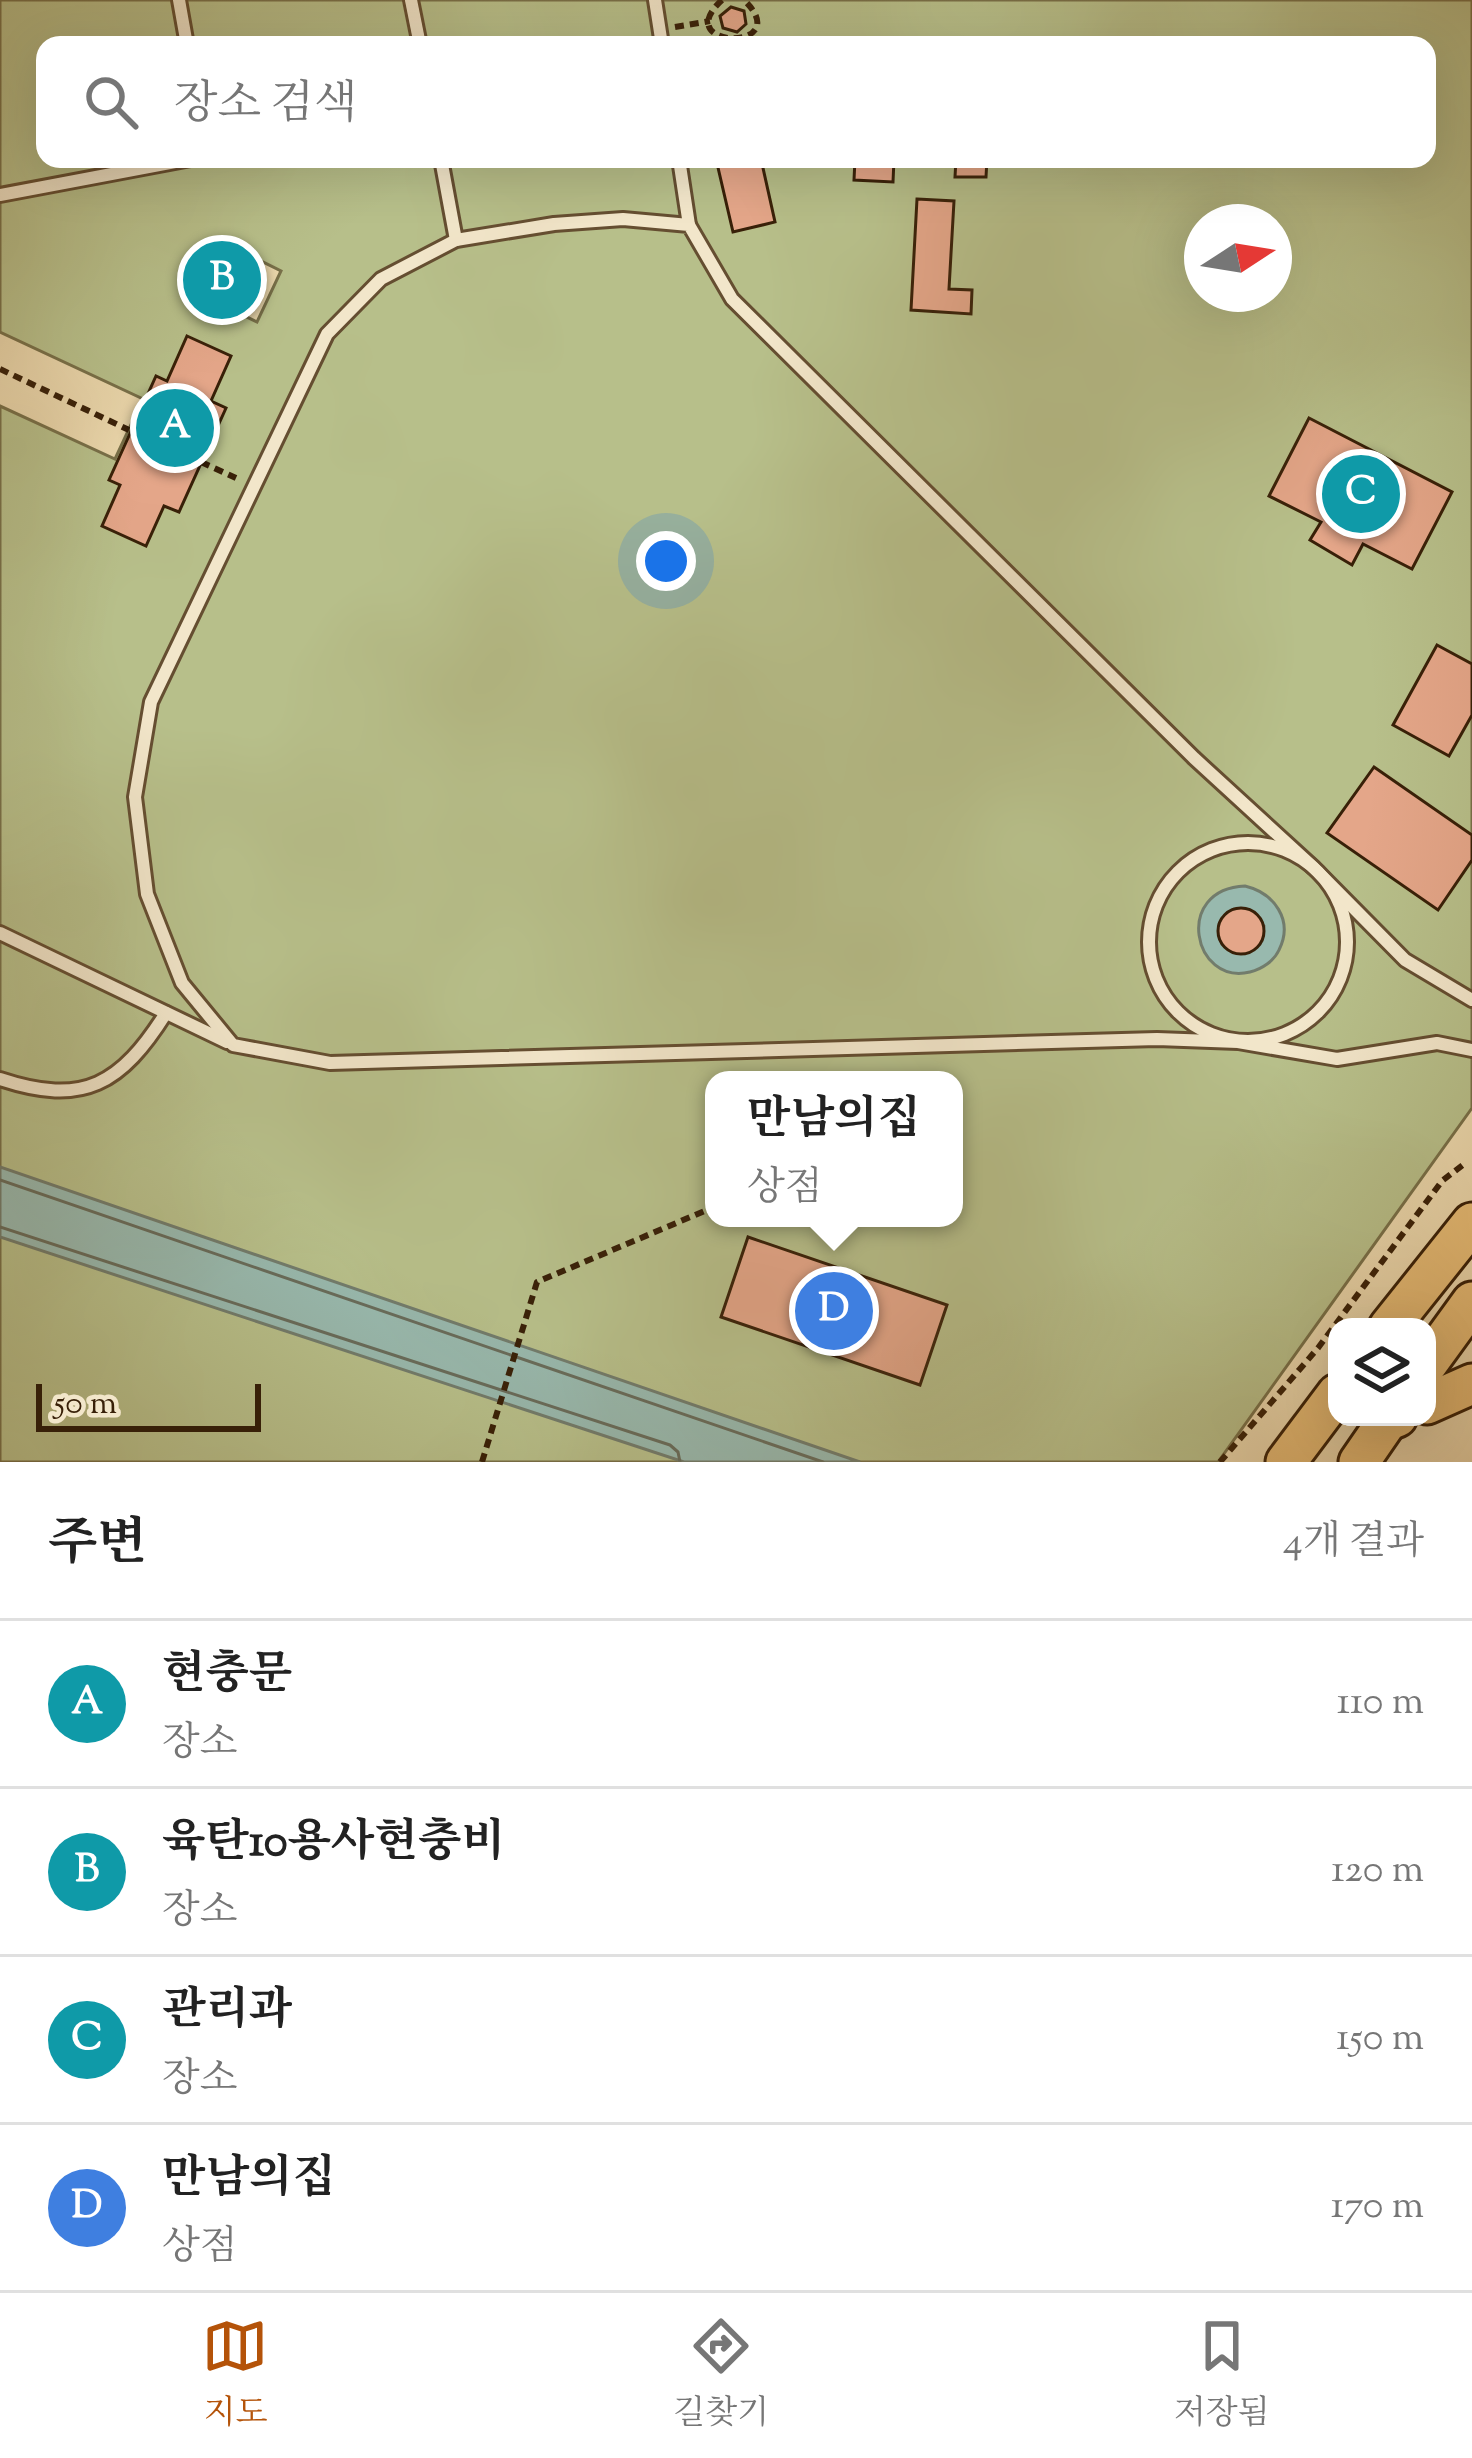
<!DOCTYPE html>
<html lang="ko">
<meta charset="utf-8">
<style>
:root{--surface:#fff;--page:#f6f6f6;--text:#222;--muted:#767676;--line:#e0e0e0;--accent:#b45309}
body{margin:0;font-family:"Sorts Mill Goudy","Noto Serif KR",serif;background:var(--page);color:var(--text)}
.controls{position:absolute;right:36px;bottom:36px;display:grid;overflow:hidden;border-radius:24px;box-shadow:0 12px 48px #0002}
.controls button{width:108px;height:108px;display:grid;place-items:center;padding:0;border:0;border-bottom:3px solid var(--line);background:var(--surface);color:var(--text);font:60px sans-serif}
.compass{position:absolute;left:1184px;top:204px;width:108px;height:108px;border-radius:50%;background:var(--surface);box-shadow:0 12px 48px #0002;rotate:78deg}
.scale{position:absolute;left:36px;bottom:30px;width:225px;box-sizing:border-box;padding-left:12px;border:6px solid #382008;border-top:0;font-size:33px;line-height:42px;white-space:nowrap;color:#382008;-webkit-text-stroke:9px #f2e6ca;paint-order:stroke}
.you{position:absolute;left:666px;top:561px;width:42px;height:42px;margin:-30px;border:9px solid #fff;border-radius:50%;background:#1a73e8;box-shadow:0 0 0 18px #1a73e833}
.badge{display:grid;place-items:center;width:78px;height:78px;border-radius:50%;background:var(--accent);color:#fff;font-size:39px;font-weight:700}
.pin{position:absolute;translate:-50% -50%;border:6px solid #fff;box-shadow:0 3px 12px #0006}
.popup{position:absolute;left:705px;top:1071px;width:258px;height:156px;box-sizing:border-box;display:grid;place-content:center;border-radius:24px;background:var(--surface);filter:drop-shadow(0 3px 9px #0005);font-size:39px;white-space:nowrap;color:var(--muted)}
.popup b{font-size:45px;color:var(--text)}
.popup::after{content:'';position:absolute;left:50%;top:100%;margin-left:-24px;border:24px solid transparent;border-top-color:var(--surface)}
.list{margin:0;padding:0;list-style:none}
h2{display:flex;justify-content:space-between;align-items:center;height:156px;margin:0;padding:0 48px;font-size:51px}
h2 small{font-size:39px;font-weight:400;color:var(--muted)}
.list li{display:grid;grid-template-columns:78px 1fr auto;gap:36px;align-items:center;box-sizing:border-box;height:168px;padding:0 48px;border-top:3px solid var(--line)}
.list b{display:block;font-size:45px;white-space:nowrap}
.list p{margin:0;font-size:39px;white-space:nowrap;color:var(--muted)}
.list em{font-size:39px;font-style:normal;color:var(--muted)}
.icon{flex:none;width:66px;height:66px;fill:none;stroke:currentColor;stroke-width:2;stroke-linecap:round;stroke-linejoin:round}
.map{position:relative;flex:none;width:1472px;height:1462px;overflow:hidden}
.search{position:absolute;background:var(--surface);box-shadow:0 12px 48px #0002;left:36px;right:36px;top:36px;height:132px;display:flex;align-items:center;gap:30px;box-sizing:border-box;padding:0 42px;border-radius:24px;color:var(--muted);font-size:45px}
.sheet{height:828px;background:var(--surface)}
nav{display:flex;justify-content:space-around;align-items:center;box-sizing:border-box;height:168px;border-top:3px solid var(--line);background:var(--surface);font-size:33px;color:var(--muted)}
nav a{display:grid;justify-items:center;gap:6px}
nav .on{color:var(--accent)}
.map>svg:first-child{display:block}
.green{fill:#b7bf8a;stroke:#787049;stroke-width:3;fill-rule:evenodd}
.water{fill:#98b9ae;stroke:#727c6c;stroke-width:3;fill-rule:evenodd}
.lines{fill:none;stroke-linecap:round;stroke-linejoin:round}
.shore{stroke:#686c5b;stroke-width:3}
.building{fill:#e4a689;stroke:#382008;stroke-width:3}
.service-casing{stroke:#654e31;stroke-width:18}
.primary-casing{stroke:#382008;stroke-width:45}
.trunk-casing{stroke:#382008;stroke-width:45}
.path{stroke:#382008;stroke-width:6;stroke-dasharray:9 6;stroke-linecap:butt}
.service{stroke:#f2e6ca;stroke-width:12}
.primary{stroke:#e6bc76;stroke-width:39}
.trunk{stroke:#e6bc76;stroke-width:39}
</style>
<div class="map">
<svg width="1472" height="1462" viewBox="0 0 1472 1462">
<rect width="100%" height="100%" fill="#ebd8ad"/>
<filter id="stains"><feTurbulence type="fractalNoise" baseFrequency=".00167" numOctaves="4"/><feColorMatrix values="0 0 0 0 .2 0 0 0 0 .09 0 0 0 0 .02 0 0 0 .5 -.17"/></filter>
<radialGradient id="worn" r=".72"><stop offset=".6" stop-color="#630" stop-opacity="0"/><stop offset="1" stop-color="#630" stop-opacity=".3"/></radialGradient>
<path class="green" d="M0 0H1472V1108L1218 1462H0V406L115 459 143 399 0 332ZM45 45H1427V159H45ZM1202 222H1274V294H1202ZM221 241 281 271 257 322 196 292ZM714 1080H954V1218H714Z"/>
<g class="water">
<path d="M1245 886C1274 893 1294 920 1279 950 1274 961 1262 969 1250 972 1193 986 1173 889 1245 886ZM1234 909 1249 910 1264 926 1262 941 1245 954C1226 953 1217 942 1219 924Z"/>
<path d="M0 1167 860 1462H684L0 1237Z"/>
</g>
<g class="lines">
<g class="shore">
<path d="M0 1180 823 1462"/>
<path d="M0 1227 670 1445 678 1452 680 1462"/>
</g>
</g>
<g class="building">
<path d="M731 7 744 11 746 24 737 32 723 28 720 16Z"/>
<path d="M716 159H761L775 222 733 232Z"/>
<path d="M855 159H894L893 182 854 180Z"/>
<path d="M956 159H987L986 177H955Z"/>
<path d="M917 199 954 201 949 289 972 290 971 314 911 310Z"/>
<path d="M187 336 231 356 211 401 226 408 179 512 164 506 146 546 102 526 120 485 109 480 156 376 167 381Z"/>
<path d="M1309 418 1452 492 1412 569 1363 544 1352 565 1310 540 1321 522 1269 496Z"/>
<path d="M1437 645 1472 664V715L1449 756 1393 725Z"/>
<path d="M1374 767 1472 835V860L1438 910 1327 833Z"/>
<circle cx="1241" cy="931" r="23"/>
<path d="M748 1237 947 1305 920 1385 721 1317Z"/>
</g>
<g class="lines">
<g class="service-casing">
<g id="service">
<path d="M179 0 187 45"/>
<path d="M411 0 420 45"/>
<path d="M655 0 662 45"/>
<path d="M441 159 456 240"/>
<path d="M679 159 689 225"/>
<path d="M0 195 191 159"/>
<circle cx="1248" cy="942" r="99"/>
<path d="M0 933 227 1042"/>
<path d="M1472 1000 1405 960 1314 868 1194 758 732 299 689 225 623 219 554 224 456 240 381 279 327 334 151 702 135 797 147 894 182 983 233 1045 330 1063 1157 1039 1238 1042 1337 1059 1437 1043 1472 1050"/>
<path d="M0 1079C84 1107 121 1084 166 1013"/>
</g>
</g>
<g class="primary-casing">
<g id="primary">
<path d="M1389 1327 1472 1223"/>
<path d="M1427 1364 1472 1302"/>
<path d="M1286 1462 1337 1394"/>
<path d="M1359 1462 1390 1417"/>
</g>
</g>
<g class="trunk-casing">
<g id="trunk">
<path d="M1427 1404 1472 1384"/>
<path d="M1387 1421 1397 1417"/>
</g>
</g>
<g class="path">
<path d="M722 0C667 50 798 52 744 0"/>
<path d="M675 27 710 21"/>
<path d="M0 369 129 430"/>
<path d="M201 462 236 478"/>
<path d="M482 1462 537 1282 714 1207"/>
<path d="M1220 1462 1318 1348 1442 1181 1464 1164"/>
</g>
<use href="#service" class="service"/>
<use href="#primary" class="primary"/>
<use href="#trunk" class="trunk"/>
</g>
<rect width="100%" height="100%" filter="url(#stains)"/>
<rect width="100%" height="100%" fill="url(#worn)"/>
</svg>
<div class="controls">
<button><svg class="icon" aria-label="layers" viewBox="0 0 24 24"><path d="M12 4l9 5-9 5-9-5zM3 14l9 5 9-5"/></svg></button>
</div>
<svg class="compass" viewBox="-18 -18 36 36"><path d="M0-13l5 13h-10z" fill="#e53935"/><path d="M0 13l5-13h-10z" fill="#767676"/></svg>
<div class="scale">50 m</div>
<div class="you"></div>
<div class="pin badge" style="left:175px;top:428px;background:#0f9aa8">A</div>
<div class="pin badge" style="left:222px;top:280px;background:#0f9aa8">B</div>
<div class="pin badge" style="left:1361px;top:494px;background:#0f9aa8">C</div>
<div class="pin badge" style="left:834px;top:1311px;background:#3f7fe0">D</div>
<div class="popup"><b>만남의집</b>상점</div>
<div class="search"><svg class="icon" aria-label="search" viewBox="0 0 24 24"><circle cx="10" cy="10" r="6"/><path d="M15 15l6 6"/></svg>장소 검색</div>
</div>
<section class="sheet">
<h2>주변<small>4개 결과</small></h2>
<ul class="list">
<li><span class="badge" style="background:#0f9aa8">A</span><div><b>현충문</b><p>장소</p></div><em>110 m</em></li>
<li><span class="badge" style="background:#0f9aa8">B</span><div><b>육탄10용사현충비</b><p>장소</p></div><em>120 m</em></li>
<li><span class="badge" style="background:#0f9aa8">C</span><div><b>관리과</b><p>장소</p></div><em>150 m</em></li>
<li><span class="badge" style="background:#3f7fe0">D</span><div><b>만남의집</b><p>상점</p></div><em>170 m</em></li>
</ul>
</section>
<nav>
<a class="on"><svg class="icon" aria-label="map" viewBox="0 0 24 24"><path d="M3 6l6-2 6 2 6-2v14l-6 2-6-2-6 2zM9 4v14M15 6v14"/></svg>지도</a>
<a><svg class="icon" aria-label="directions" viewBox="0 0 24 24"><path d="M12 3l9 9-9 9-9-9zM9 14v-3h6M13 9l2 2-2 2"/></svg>길찾기</a>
<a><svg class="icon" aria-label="saved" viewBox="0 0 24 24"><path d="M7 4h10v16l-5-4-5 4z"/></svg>저장됨</a>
</nav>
